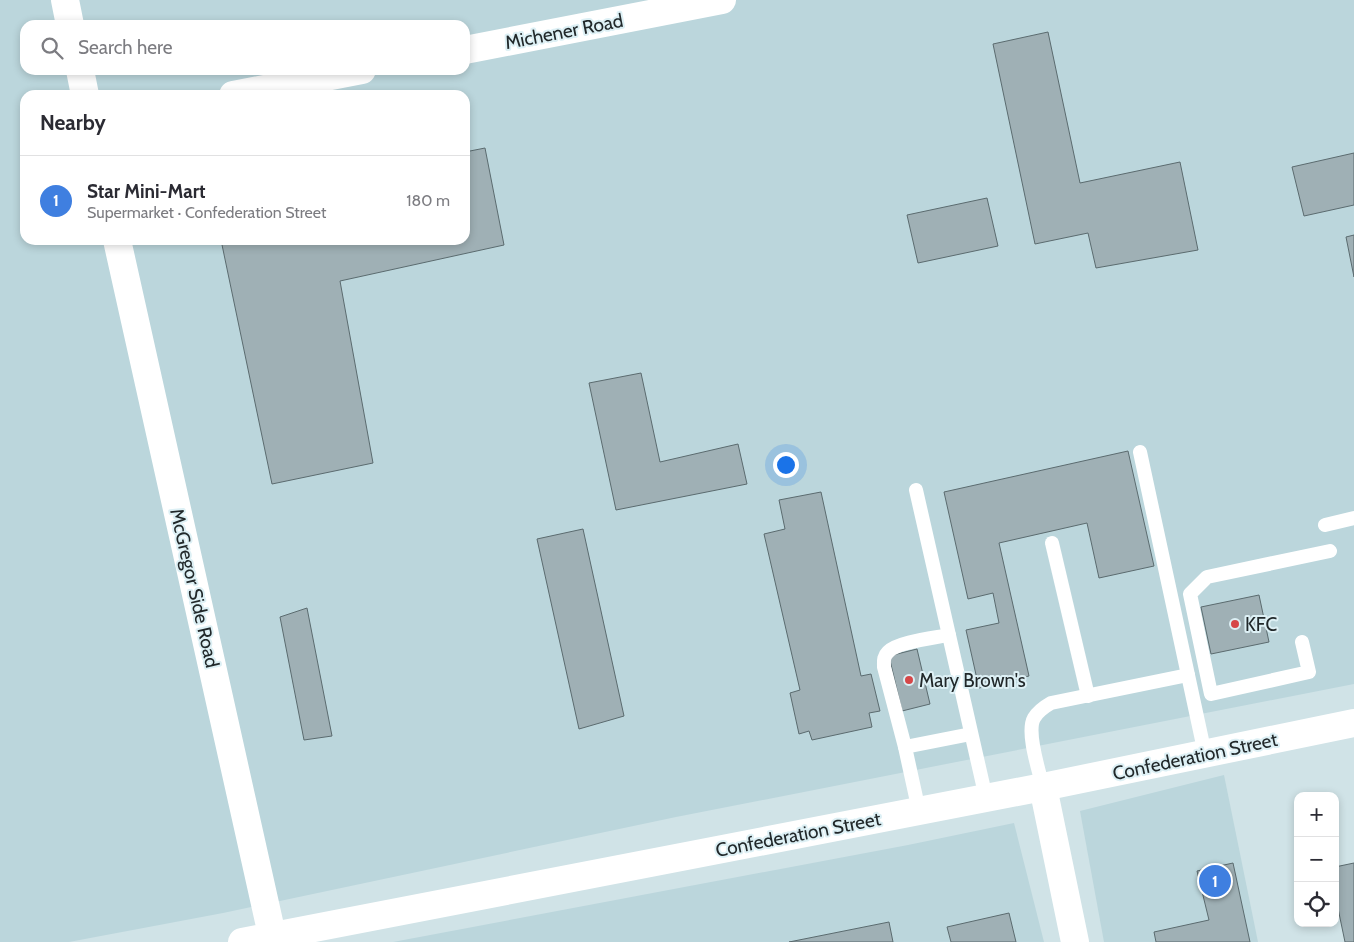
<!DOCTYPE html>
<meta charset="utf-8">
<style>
:root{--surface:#fff;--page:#f7f7f7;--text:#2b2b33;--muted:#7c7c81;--line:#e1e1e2;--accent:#b45309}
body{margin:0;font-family:Cabin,sans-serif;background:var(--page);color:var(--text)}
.controls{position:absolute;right:15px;bottom:15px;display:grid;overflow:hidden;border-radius:10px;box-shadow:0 2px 8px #0003}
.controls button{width:45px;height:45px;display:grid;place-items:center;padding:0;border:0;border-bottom:1px solid var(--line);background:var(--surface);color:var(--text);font:25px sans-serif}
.you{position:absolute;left:785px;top:464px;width:18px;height:18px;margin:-12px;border:4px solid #fff;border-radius:50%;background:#1a73e8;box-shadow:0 0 0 8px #1a73e833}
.badge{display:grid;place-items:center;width:32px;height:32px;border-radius:50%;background:var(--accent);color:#fff;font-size:16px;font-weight:700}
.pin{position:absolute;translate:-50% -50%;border:2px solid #fff;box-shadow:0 1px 5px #0006}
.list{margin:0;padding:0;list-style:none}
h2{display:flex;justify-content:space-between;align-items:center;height:65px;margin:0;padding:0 20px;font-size:21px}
h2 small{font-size:16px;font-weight:400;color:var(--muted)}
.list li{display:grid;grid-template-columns:32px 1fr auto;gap:15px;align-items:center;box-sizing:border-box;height:90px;padding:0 20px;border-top:1px solid var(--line)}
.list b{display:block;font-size:19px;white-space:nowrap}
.list p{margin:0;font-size:16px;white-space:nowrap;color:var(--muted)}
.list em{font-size:16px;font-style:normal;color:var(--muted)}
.icon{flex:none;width:28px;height:28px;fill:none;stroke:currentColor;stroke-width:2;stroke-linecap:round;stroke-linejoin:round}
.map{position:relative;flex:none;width:1354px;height:942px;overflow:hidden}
.search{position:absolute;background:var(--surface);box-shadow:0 2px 8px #0003;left:20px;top:20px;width:450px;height:55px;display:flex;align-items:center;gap:12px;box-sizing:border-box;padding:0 18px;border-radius:15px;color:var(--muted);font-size:19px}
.panel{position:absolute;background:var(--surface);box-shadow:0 2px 8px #0003;left:20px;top:90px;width:450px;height:155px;border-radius:15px}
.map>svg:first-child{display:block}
.built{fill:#bbd6dc;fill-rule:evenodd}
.building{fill:#9fb0b5;stroke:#5b6b6f}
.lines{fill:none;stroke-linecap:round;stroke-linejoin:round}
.service{stroke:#fff;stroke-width:14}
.minor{stroke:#fff;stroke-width:28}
.tertiary{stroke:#fff;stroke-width:28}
.secondary{stroke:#fff;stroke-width:28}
.poi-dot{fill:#d64748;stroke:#ddf0f5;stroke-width:2}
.labels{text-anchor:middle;stroke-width:4;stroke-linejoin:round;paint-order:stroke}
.street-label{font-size:19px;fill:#21282a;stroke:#ddf0f5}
.poi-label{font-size:19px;fill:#21282a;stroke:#ddf0f5;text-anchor:start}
</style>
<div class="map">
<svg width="1354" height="942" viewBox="0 0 1354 942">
<rect width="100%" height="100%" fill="#d0e3e7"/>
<g class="built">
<path d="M0 0H1354V684L676 817 223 913 69 942H0ZM25 25H465V70H25ZM25 95H465V240H25Z"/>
<path d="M1224 775 1258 942H1104L1080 811Z"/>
<path d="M1014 823 1044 942H393L908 845Z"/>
</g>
<g class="building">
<path d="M1048 32 1080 183 1180 162 1198 250 1096 268 1088 233 1035 244 993 44Z"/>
<path d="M485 148 504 245 340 281 373 463 272 484 221 240H465V152Z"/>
<path d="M1354 153V205L1304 216 1292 167Z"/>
<path d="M987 198 998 246 918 263 907 215Z"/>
<path d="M1354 235V277L1346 237Z"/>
<path d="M641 373 660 462 738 444 747 484 616 510 589 383Z"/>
<path d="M1128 451 1154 566 1099 578 1087 523 999 543 1029 676 979 688 966 630 999 623 993 593 968 599 944 492Z"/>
<path d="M821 492 861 676 871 674 880 711 869 713 872 727 812 740 809 731 799 734 790 693 800 690 764 534 785 529 779 500Z"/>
<path d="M583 529 624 716 579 729 537 539Z"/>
<path d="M1259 595 1269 642 1211 654 1201 607Z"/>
<path d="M307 608 332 736 304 740 280 617Z"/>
<path d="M917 649 930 704 902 711 889 656Z"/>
<path d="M1233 863 1250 942H1156L1154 932 1209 920 1197 871Z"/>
<path d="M1354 863V942H1345L1335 894V867Z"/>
<path d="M1009 913 1016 942H951L947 927Z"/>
<path d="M889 922 893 942H789Z"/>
</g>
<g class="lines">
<g class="service">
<path d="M1140 452 1205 754"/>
<path d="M916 490 986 798"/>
<path d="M1325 525 1354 518"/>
<path d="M1052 543 1088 696"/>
<path d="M1302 642 1309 672 1211 694 1190 594 1207 577 1330 551"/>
<path d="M905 747 884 667C884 661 883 657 888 652 897 642 934 638 949 635"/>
<path d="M1043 787C1039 771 1026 732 1034 718 1038 711 1044 707 1051 703L1188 675"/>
<path d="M919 811 905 747 971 734"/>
</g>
<g class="minor">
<path d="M65 0 70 25"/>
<path d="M465 50 722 0"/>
<path d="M80 70 85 95"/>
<path d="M233 95 362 70"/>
<path d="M117 240 272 935"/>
</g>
<path class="tertiary" d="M1043 787 1075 942"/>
<path class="secondary" d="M242 942 1043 787 1354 723"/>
</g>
<g class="poi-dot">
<circle cx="1235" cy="624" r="5"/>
<circle cx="909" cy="680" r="5"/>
</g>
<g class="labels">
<g class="street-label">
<text transform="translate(564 31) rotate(-11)" y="7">Michener Road</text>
<text transform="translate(195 588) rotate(77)" y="7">McGregor Side Road</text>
<text transform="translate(1195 756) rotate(-12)" y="7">Confederation Street</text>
<text transform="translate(798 834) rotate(-11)" y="7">Confederation Street</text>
</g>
<g class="poi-label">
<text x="1245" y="631">KFC</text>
<text x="919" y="687">Mary Brown's</text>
</g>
</g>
</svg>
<div class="controls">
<button>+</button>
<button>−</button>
<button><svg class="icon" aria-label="locate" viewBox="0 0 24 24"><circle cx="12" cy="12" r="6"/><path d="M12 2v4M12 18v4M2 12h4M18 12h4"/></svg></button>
</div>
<div class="you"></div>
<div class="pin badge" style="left:1215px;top:881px;background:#3f7fe0">1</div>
<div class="search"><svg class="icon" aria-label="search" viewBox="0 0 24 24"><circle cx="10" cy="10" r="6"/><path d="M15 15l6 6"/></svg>Search here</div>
<section class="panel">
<h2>Nearby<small></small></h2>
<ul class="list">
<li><span class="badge" style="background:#3f7fe0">1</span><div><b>Star Mini-Mart</b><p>Supermarket · Confederation Street</p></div><em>180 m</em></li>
</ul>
</section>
</div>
